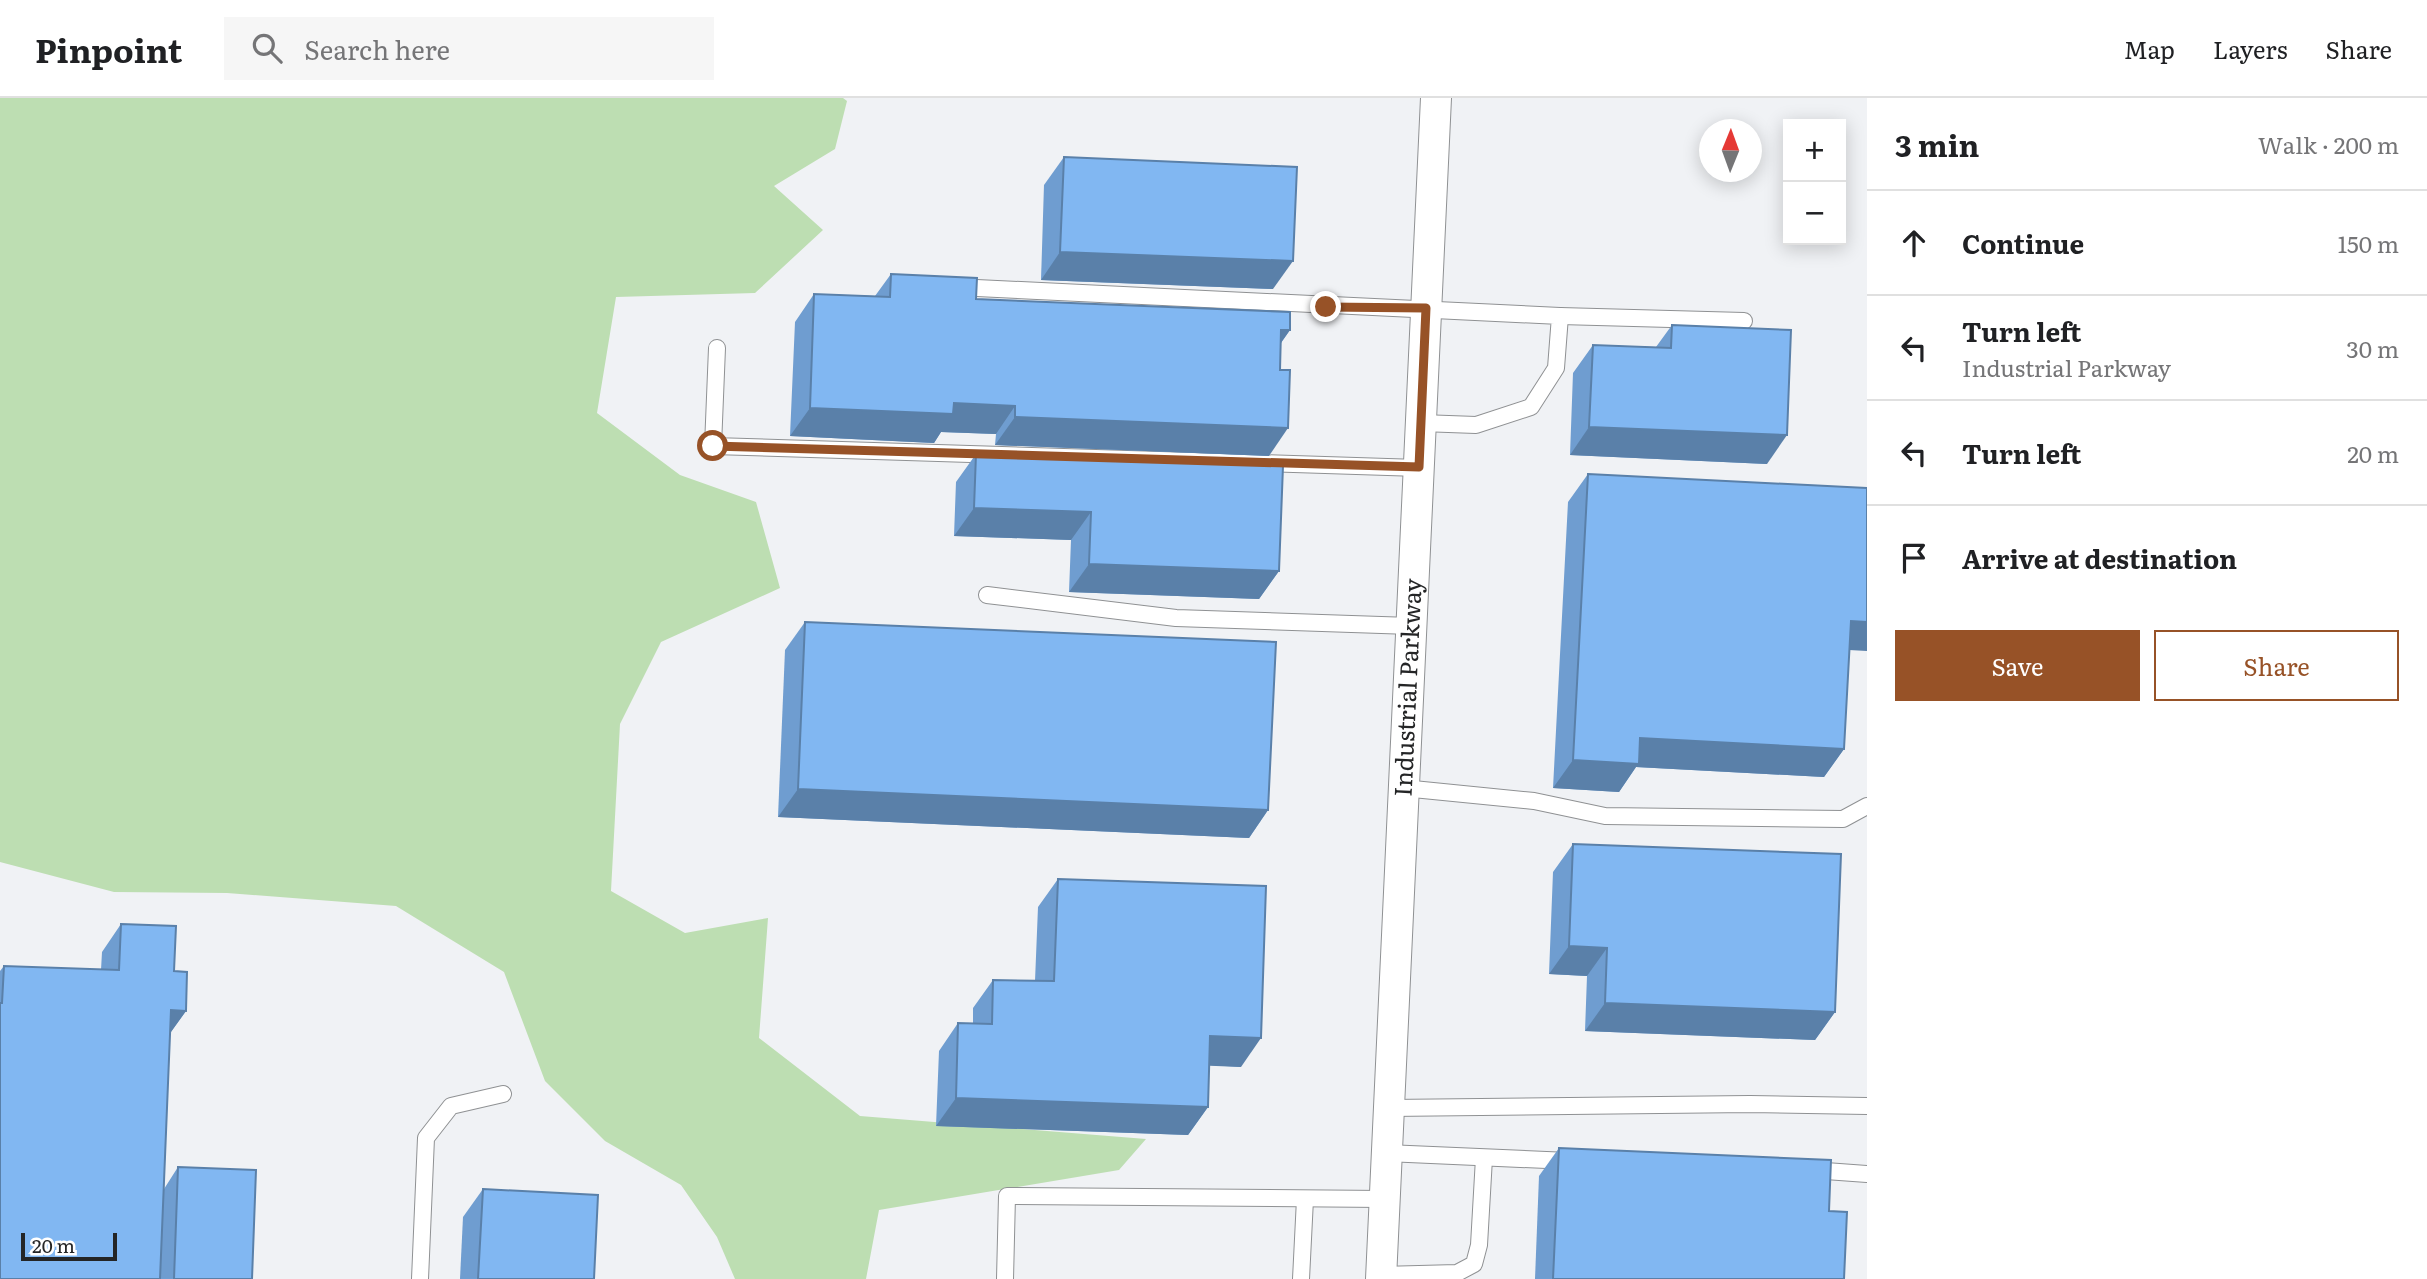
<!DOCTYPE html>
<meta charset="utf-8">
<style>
:root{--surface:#fff;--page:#f6f6f6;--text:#202124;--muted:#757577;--line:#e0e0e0;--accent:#975227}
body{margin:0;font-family:Literata,serif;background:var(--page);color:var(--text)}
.controls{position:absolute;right:21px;top:21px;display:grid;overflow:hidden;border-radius:0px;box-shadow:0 4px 18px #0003}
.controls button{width:63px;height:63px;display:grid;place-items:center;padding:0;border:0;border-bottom:2px solid var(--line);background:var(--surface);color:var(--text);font:35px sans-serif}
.compass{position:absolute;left:1699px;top:21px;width:63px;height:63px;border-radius:50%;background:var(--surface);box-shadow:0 4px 18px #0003;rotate:1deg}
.scale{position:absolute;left:21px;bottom:18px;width:96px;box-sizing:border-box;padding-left:7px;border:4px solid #242526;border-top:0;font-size:19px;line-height:24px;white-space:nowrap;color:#242526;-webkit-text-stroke:5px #fff;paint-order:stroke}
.stop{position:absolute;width:21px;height:21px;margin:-16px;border:5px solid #975227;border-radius:50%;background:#fff}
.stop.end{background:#975227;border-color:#fff;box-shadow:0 2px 7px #0008}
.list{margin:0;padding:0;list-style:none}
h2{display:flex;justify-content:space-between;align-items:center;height:91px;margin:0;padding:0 28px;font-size:30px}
h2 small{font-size:23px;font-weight:400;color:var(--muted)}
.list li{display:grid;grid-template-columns:46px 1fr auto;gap:21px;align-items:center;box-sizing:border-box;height:105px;padding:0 28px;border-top:2px solid var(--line)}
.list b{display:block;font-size:26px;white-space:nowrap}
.list p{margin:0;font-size:23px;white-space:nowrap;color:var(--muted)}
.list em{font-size:23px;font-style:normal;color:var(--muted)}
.actions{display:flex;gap:14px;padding:21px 28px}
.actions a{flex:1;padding:16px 0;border:2px solid var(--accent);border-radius:0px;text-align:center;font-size:24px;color:var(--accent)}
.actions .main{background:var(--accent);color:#fff}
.icon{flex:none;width:38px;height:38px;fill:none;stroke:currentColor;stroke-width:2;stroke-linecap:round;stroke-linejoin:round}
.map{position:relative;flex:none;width:1867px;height:1181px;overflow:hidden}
header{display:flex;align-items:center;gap:42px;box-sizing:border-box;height:98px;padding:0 35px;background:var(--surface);border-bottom:2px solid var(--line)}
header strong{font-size:33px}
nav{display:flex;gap:38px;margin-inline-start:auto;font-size:24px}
.search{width:490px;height:63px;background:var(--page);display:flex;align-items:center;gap:18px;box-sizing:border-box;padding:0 24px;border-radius:0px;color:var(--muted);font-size:26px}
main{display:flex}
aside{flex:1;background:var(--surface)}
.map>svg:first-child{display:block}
.green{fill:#bddeb2}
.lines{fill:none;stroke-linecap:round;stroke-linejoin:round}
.service-casing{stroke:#8f9193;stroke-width:18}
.minor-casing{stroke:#8f9193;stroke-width:32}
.service{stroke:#fff;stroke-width:16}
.minor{stroke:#fff;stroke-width:30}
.wall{fill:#6f9dd0}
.shaded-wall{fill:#5a80a9}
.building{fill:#81b7f2;stroke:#5a80a9;stroke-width:2}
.route{stroke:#975227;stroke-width:9}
.labels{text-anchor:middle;stroke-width:5;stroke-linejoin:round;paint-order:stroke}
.street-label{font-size:24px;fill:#242526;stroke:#fff}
</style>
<header>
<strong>Pinpoint</strong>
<div class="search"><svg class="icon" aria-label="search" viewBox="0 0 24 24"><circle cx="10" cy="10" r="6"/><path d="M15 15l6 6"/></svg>Search here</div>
<nav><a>Map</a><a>Layers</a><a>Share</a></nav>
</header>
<main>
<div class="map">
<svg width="1867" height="1181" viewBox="0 0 1867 1181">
<rect width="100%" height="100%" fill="#f0f2f5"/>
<path class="green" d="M0 0H843L847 3 835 51 774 88 823 132 755 195 616 199 597 315 680 377 756 404 780 490 661 544 620 626 611 793 685 835 768 820 759 940 860 1018 1146 1041 1119 1072 879 1112 866 1181H735L717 1139 681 1087 605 1043 545 983 504 874 396 808 227 795 114 794 0 764Z"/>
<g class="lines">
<g class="service-casing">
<g id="service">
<path d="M956 189 1560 218 1556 270 1531 309 1476 327 1421 325"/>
<path d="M1560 218 1744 223"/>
<path d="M717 250 713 348 1419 370"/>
<path d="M987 497 1176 520 1411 528"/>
<path d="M1403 690 1534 703 1605 718 1843 721 1867 708"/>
<path d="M1389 1010 1750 1006 1867 1008"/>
<path d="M1386 1055 1569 1063"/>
<path d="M1812 1072 1867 1076"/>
<path d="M1381 1177 1457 1175 1474 1166 1479 1147 1484 1060"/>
<path d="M420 1181 426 1040 451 1008 503 996"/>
<path d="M1005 1181 1007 1098 1384 1101"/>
<path d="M1301 1181 1305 1101"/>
</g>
</g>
<g class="minor-casing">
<g id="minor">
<path id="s1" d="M1381 1181 1436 0"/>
</g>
</g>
<use href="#service" class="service"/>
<use href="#minor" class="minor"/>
</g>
<g class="wall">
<path d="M1064 59 1273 191 1041 182 1044 87Z"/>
<path d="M891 176 976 201 1290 232 1281 245 1269 358 995 347 996 336 941 334 934 345 790 338 795 224 814 196 875 198Z"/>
<path d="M1672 227 1767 366 1570 357 1573 275 1593 247 1656 249Z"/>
<path d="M976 356 1279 473 1259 501 1069 494 1071 442 954 438 956 384Z"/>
<path d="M1588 376 1849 552 1844 651 1824 679 1636 669 1619 694 1553 690 1568 404Z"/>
<path d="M805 524 1268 712 1249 740 778 719 785 552Z"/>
<path d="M1573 746 1835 914 1815 942 1585 933 1587 878 1549 876 1553 774Z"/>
<path d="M1058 781 1241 969 1209 967 1208 1009 1188 1037 936 1028 939 953 958 925 973 926V910L993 882 1035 883 1038 809Z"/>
<path d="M121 826 174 873 186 913 170 935 164 1091 178 1069 252 1181H0V873L4 868 101 872 102 854Z"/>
<path d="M1559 1050 1829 1113 1844 1181H1535L1539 1078Z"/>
<path d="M483 1091 594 1181H460L463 1119Z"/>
</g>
<g class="shaded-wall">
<path d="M1060 154 1293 163 1273 191 1041 182Z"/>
<path d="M1281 232H1290L1270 260Z"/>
<path d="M954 305 1015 308 996 336 941 334 934 345 790 338 810 310Z"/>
<path d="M1015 319 1288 330 1269 358 995 347Z"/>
<path d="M1589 329 1787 337 1767 366 1570 357Z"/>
<path d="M974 410 1091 414 1071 442 954 438Z"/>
<path d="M1089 466 1279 473 1259 501 1069 494Z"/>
<path d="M1851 523 1867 524V553L1831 551Z"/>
<path d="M1640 640 1844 651 1824 679 1636 669 1619 694 1553 690 1573 662Z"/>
<path d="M798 691 1268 712 1249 740 778 719Z"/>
<path d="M1569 848 1607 850 1587 878 1549 876Z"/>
<path d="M1605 905 1835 914 1815 942 1585 933Z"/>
<path d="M171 912 186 913 166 941Z"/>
<path d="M1210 938 1261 940 1241 969 1191 967Z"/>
<path d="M956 1000 1208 1009 1188 1037 936 1028Z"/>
</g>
<g class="building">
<path d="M1064 59 1297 69 1293 163 1060 154Z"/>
<path d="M891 176 977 180 976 201 1290 214V232H1281L1280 272H1290L1288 330 1015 319V308L954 305 953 316 810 310 814 196 890 199Z"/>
<path d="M1672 227 1791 232 1787 337 1589 329 1593 247 1671 250Z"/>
<path d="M976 356 1283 368 1279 473 1089 466 1091 414 974 410Z"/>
<path d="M1588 376 1867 390V524L1851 523 1844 651 1640 640 1639 666 1573 662Z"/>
<path d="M805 524 1276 544 1268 712 798 691Z"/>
<path d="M1573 746 1841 756 1835 914 1605 905 1607 850 1569 848Z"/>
<path d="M1058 781 1266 788 1261 940 1210 938 1208 1009 956 1000 958 925 992 926 993 882 1054 883Z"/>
<path d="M121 826 176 828 174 873 187 874 186 913 171 912 160 1181H0V905H2L4 868 119 872Z"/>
<path d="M1559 1050 1831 1062 1829 1113 1847 1114 1844 1181H1553Z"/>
<path d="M178 1069 256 1072 252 1181H174Z"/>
<path d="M483 1091 598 1097 594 1181H478Z"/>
</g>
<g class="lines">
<path class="route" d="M713 348 1419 369 1426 210 1326 209"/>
</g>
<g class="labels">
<g class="street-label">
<text dy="8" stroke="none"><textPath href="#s1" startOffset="592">Industrial Parkway</textPath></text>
</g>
</g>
</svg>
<div class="controls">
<button>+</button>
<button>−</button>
</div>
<svg class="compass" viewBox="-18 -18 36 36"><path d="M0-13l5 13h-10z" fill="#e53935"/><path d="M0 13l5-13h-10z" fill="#757577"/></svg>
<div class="scale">20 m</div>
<div class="stop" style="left:713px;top:348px"></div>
<div class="stop end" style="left:1326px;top:209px"></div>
</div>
<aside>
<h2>3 min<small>Walk · 200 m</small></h2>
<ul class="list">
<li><svg class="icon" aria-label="ahead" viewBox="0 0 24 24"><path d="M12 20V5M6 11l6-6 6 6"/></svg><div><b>Continue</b></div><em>150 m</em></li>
<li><svg class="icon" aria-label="left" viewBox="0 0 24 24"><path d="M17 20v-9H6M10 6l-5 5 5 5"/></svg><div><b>Turn left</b><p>Industrial Parkway</p></div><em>30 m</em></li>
<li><svg class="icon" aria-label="left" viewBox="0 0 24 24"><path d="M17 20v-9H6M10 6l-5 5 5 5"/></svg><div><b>Turn left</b></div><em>20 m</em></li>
<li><svg class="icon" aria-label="arrive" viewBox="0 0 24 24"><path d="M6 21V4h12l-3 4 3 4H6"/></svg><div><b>Arrive at destination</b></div></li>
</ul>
<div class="actions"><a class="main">Save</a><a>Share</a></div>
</aside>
</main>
